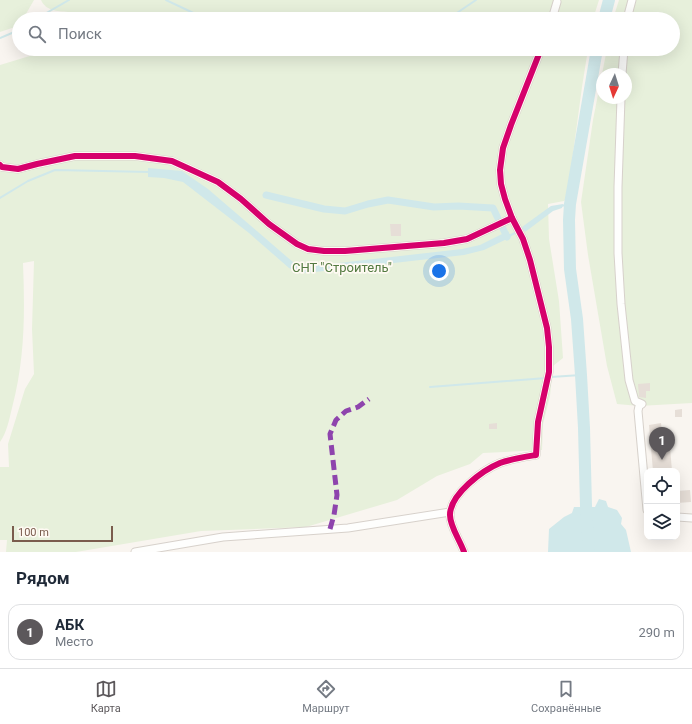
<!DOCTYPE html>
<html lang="ru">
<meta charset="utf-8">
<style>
:root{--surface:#fff;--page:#f2f2f3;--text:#1f2937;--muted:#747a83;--line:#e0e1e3;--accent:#5c585b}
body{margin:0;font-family:Roboto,sans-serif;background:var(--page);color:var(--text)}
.controls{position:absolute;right:12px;bottom:12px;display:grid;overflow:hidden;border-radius:8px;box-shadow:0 4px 16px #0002}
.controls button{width:36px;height:36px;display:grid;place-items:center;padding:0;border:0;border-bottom:1px solid var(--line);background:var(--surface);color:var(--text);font:20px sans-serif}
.compass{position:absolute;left:596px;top:68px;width:36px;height:36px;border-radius:50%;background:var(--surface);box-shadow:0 4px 16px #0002;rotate:184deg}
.scale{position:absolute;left:12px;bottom:10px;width:101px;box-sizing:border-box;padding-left:4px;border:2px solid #7a5c4d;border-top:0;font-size:11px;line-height:14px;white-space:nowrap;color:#7a5c4d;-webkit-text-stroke:3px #fffaf3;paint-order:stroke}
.you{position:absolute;left:439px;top:271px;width:14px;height:14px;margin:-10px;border:3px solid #fff;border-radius:50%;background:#1a73e8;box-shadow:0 0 0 6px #1a73e833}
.badge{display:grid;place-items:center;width:26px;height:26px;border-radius:50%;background:var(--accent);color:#fff;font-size:13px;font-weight:700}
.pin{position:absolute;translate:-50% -33px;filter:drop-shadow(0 1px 2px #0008)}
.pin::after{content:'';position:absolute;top:21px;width:14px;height:12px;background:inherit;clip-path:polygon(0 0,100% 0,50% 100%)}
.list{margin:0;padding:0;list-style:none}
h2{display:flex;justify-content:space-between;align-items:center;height:52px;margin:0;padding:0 16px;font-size:17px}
h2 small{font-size:13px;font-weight:400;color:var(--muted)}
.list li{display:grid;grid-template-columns:26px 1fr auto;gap:12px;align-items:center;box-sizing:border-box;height:56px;margin:0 8px 8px;padding:0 8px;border:1px solid var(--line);border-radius:12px}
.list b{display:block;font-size:15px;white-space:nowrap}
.list p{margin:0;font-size:13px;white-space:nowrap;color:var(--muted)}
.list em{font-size:13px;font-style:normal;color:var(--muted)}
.icon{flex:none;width:22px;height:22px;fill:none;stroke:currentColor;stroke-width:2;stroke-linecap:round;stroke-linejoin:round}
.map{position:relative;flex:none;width:692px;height:552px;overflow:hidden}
.search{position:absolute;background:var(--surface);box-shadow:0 4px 16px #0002;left:12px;right:12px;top:12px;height:44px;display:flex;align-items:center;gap:10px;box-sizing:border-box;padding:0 14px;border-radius:22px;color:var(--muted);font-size:15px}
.sheet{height:116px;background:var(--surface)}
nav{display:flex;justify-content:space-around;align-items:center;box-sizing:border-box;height:56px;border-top:1px solid var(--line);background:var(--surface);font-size:11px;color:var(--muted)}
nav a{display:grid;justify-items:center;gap:2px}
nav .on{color:var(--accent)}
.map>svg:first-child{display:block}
.green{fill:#e7f0db}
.water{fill:#d0e8ea}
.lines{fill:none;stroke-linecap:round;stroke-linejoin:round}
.stream{stroke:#d0e8ea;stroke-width:2}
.canal{stroke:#d0e8ea;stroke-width:7}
.river{stroke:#d0e8ea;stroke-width:12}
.building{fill:#e6ded7}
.minor-casing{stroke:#d7d1cb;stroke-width:9}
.minor{stroke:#fefefd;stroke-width:7}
.quiet{stroke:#8e44ad;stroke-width:5;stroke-dasharray:10 5;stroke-linecap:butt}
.cycleway-casing{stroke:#fffaf3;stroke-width:8}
.cycleway{stroke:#d6006c;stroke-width:6}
.labels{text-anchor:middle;stroke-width:3.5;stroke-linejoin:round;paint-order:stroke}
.park-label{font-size:13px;fill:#537a41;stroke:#fffaf3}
</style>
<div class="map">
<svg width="692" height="552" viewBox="0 0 692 552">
<rect width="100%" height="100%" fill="#f9f5f0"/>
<g class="green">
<path d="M0 0H34L23 19H19L18 26 0 32Z"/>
<path d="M41 0H599L593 19H72L68 12C57 11 46 11 41 0Z"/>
<path d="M619 0H692V403L639 406 617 404 607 366 588 255 581 202 593 120 602 74V98H626V74H602L607 49H673V19H613Z"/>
<path d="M43 49H588L582 87 567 198 564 201 548 204 549 239 559 301 563 358 553 366 550 396 543 424 542 450 483 453 470 464 437 476 397 500 306 527 201 531 76 552H6L7 540H0V467H9L8 444 25 389 34 374 32 329 34 261 23 263C25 313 25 359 12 408 9 420 7 432 0 442V65L33 55Z"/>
</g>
<g class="water">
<path d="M148 168 182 171 208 189 294 263 302 266H312L462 249 480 245 508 231 511 237 484 250 464 255 306 273 297 272 289 268 249 233 183 182 164 178 148 177Z"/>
<path d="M563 204 562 208 553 211 525 232 522 227 551 206Z"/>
<path d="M599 499 606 501 608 507 617 510 622 518 621 524 626 530 631 552H548L549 529 564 517 572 513 574 507H595Z"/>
</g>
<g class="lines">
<g class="stream">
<path d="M166 0 202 17H221L226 19"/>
<path d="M36 19 69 0"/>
<path d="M448 19 476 0"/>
<path d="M0 38 19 30"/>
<path d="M312 49C328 56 332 57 349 49"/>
<path d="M0 198 28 181 55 170 150 172"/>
<path d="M561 206 570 204"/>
<path d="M509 236 525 228"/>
<path d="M551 377 581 375"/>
<path d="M430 387 546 378"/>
</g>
<path class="canal" d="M266 195 324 209 345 211 368 204 388 200 434 207 458 206 493 208 507 237"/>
<g class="river">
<path d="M604 19 609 0"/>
<path d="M589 552 586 506 584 428 581 375 577 319 570 269 569 220 570 204 597 49"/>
</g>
</g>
<g class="building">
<path d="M390 224H401V236H391Z"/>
<path d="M650 383V391H646V398L639 397 638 384Z"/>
<path d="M682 409V417H675V410Z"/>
<path d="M497 423V429H489V424Z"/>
<path d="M661 423 664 448 670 447 672 471H653L649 425Z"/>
<path d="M690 490 691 502 677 503V491Z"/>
</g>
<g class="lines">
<g class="minor-casing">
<g id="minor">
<path d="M552 19 557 2"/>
<path d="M627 19 632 0"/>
<path d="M622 74 624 49"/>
<path d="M621 98 618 187V253L621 304 629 380 635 401 642 404 639 406 638 411 647 510"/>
<path d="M0 165 2 167 18 169 37 164 75 156H135L172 161 218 182 241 199 269 224 297 244 308 249 324 251H345L444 243 467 239 512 218"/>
<path d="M677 517 692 518"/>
<path d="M135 552 223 537 348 528 450 512"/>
<path d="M464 552C460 540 450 527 450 515 450 494 483 470 500 463 511 459 524 457 536 455L538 422 549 372V347L547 328 530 260 523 239 512 218 505 199 501 184 500 170 503 148 511 125 541 49"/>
</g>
</g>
<use href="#minor" class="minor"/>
<path class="quiet" d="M330 529 334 515 337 495 330 434 336 420 346 411 358 407 369 399"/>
<g class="cycleway-casing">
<g id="cycleway">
<path d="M0 165 2 167 18 169 37 164 75 156H135L172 161 218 182 241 199 269 224 297 244 308 249 324 251H345L444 243 467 239 512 218"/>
<path d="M464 552C460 540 450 527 450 515 450 494 483 470 500 463 511 459 524 457 536 455L538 422 549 372V347L547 328 530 260 523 239 512 218 505 199 501 184 500 170 503 148 511 125 541 49"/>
</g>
</g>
<use href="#cycleway" class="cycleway"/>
</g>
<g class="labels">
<g class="park-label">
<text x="342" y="272">СНТ "Строитель"</text>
</g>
</g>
</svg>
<div class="controls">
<button><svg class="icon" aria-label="locate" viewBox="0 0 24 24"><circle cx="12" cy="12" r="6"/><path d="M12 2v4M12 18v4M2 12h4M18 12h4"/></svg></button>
<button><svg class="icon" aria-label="layers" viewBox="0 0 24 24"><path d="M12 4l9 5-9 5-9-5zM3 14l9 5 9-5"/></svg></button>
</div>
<svg class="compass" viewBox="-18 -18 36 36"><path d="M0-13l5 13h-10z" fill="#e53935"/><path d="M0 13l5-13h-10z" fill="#747a83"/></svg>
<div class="scale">100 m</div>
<div class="you"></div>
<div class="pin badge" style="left:662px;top:460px">1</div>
<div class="search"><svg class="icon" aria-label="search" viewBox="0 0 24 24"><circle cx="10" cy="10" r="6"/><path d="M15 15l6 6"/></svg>Поиск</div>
</div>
<section class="sheet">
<h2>Рядом<small></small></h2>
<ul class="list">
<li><span class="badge">1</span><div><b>АБК</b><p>Место</p></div><em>290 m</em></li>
</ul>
</section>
<nav>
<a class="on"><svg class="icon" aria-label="map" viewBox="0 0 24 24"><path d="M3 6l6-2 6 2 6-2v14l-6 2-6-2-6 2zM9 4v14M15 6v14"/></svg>Карта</a>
<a><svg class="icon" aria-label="directions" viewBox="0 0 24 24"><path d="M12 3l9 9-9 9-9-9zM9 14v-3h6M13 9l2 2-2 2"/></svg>Маршрут</a>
<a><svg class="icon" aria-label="saved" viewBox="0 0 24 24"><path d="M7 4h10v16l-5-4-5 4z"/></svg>Сохранённые</a>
</nav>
